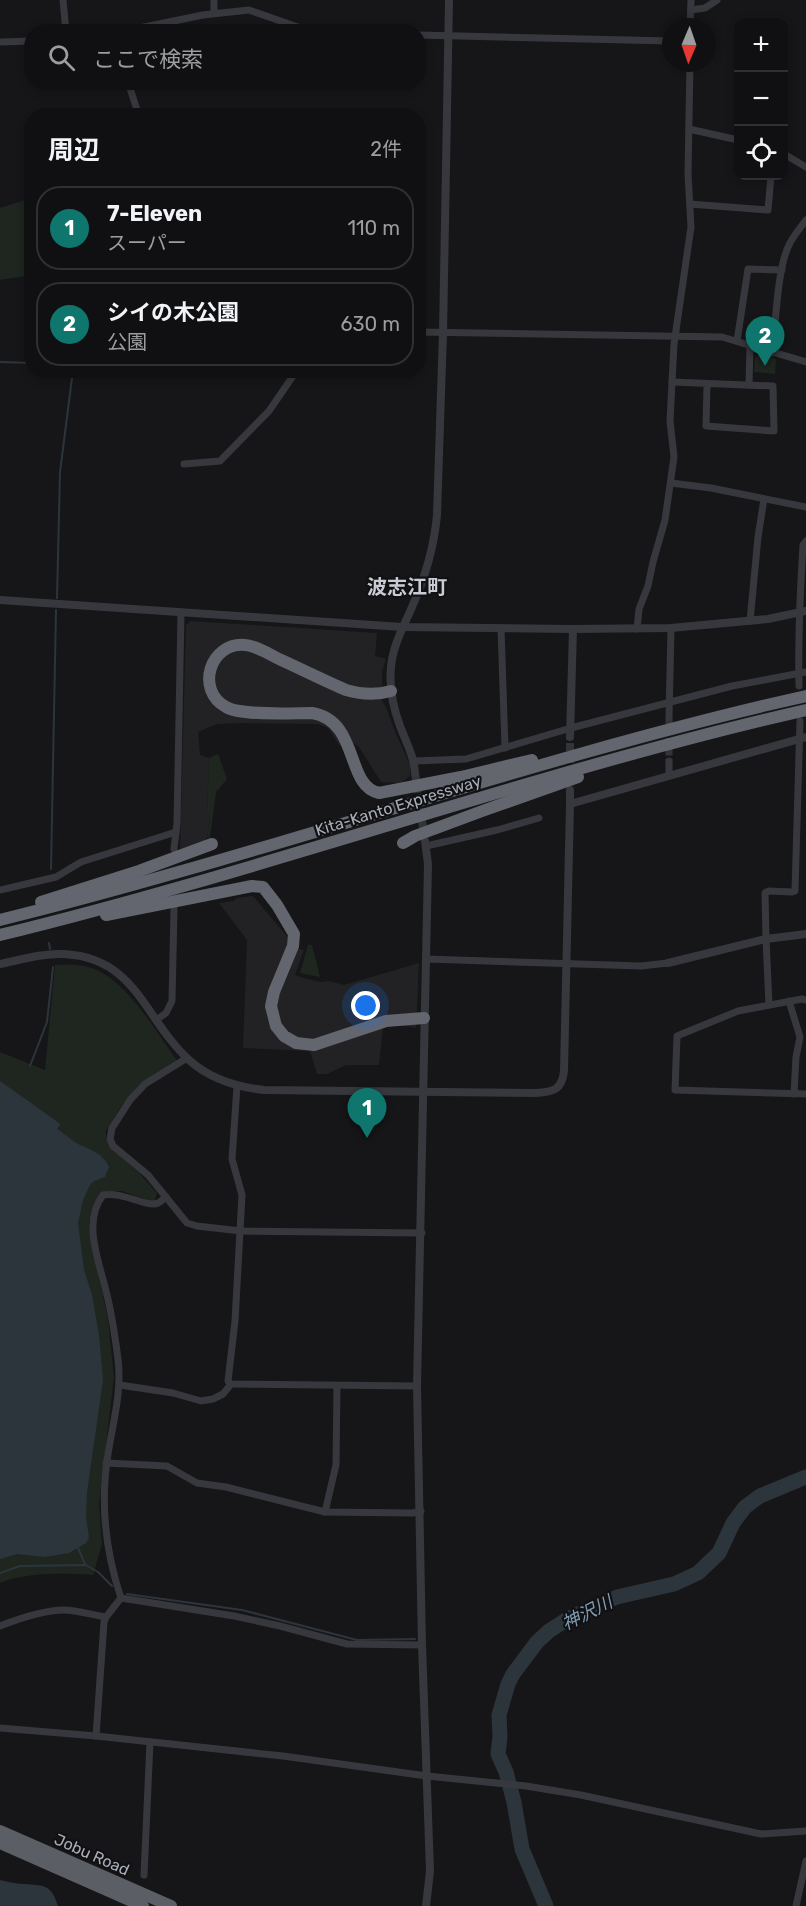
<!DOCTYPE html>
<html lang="ja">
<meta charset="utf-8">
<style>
:root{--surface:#101012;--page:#1e1e20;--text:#f1f3f6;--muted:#9c9d9f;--line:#303032;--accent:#0f766e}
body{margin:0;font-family:Rubik,"Noto Sans JP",sans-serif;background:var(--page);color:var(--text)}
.controls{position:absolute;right:18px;top:18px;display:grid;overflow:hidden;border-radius:12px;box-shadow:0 3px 9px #0003}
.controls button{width:54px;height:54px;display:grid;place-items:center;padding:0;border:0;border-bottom:2px solid var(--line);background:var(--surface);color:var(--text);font:30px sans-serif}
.compass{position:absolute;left:662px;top:18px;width:54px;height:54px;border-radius:50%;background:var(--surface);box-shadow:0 3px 9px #0003;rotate:182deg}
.you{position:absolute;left:366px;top:1006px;width:21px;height:21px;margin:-15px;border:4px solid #fff;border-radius:50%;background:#1a73e8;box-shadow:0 0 0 9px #1a73e833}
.badge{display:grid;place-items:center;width:39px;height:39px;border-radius:50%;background:var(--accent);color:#fff;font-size:20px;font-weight:700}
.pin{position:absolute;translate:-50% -50px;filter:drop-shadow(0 2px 3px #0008)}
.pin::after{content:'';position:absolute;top:32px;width:21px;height:18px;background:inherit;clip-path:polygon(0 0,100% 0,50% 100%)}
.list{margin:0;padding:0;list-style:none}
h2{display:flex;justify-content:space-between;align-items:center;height:78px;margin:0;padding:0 24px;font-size:26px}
h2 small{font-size:20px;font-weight:400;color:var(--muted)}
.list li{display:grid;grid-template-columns:39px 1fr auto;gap:18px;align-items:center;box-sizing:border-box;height:84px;margin:0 12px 12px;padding:0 12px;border:2px solid var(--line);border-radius:24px}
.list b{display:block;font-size:22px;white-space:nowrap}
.list p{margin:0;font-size:20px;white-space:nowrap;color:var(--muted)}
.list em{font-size:20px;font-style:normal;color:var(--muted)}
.icon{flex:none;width:33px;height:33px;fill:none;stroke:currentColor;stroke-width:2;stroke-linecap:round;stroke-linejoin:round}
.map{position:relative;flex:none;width:806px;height:1906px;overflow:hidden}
.search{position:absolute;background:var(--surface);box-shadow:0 3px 9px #0003;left:24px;top:24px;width:402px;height:66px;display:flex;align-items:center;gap:15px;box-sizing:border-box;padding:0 21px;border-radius:24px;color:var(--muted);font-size:22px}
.panel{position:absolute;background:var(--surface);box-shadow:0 3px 9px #0003;left:24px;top:108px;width:402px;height:270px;border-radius:24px}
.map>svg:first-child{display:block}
.built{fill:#222225}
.green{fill:#1e261f}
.water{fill:#2c353c}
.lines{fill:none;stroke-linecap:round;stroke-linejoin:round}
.stream{stroke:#2c353c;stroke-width:2}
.river{stroke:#2c353c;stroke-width:15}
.minor-tunnel{stroke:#333438;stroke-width:7;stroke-dasharray:7 3.5;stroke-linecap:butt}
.tertiary-tunnel{stroke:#333438;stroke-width:8;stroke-dasharray:8 4;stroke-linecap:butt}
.minor{stroke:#37383d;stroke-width:7}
.tertiary{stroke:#37383d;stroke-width:8}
.trunk{stroke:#5b5e65;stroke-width:12}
.motorway{stroke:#63666e;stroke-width:12}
.labels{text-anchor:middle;stroke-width:4.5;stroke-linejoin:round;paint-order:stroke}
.street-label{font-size:16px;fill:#a8adb8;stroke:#111113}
.water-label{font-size:18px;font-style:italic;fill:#7f9bb3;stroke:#111113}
.quarter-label{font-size:20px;font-weight:bold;fill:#c9ccd4;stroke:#111113}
</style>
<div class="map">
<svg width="806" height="1906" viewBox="0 0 806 1906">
<rect width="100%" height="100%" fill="#161618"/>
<g class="built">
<path d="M191 621 377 633 375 656 386 659 382 671V701L386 707 396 734 410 765V776L401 783 381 782 359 747 354 744 339 745 328 728 318 724 239 723 217 724 198 732 200 755 209 758 207 814 210 816 207 838 202 842 180 849 186 625Z"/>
<path d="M253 896 291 941 290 946 304 950 295 975 307 979 321 982 329 981 344 985 419 963 416 1028 399 1024 383 1027 379 1065H346L327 1074H317L310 1051 243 1048 247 940 219 903 234 901 236 898Z"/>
</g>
<g class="green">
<path d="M31 198V275L0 280V208Z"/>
<path d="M758 354 776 359 775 374 754 372 755 358Z"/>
<path d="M218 754 227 779 216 792 210 837 207 838 210 817 207 814 209 758Z"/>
<path d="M308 945H312L320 977 300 973Z"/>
<path d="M55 965C65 965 77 964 88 967 125 976 156 1032 178 1062L138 1086 121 1106 106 1131V1139L110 1147 139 1173 157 1193 155 1200 150 1201 122 1191 101 1192 95 1200 91 1213 89 1222 90 1236 108 1319 114 1377 99 1504 102 1544 93 1575C67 1573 24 1572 0 1583V1052L45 1070Z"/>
</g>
<g class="water">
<path d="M0 1081 59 1123 60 1125 57 1129C64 1133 71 1140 78 1144 89 1149 104 1154 109 1167L105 1177 94 1181 90 1185 83 1200 78 1223 84 1270 92 1295 99 1335 103 1380 87 1492 86 1517 89 1538 86 1543 69 1553 45 1557 17 1554 0 1559Z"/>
<path d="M0 1880C8 1882 17 1884 25 1884 45 1886 51 1884 58 1906H0Z"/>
</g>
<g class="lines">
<g class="stream">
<path d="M0 362 32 363"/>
<path d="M57 598 60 472 73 370"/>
<path d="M51 869 56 610"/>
<path d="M49 943 50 949"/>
<path d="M30 1066 47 1022 53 967"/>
<path d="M78 1548 85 1564"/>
<path d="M0 1573 20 1566 86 1565 98 1572 112 1586"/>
<path d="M127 1594 242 1610 357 1640 415 1639"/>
</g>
<path class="river" d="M546 1906 522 1849 514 1802 506 1772 498 1754 500 1737 499 1715 508 1684 513 1674 537 1642 549 1631 569 1618 617 1597 674 1584 698 1573 719 1553 733 1523 745 1507 760 1496 806 1477"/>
<path class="minor-tunnel" d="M669 717V761"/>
<g class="tertiary-tunnel">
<path d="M415 773 424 835"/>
<path d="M570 775V737"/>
</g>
<g class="minor">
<path d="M63 0 66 32"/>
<path d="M214 0V13"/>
<path d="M691 10 705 8 717 0"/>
<path d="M690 27 691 0"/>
<path d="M120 32 203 15 249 10 312 32"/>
<path d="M418 35 671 41"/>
<path d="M0 42 32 41"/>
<path d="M128 82 139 116"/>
<path d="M689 129 738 140"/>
<path d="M784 154 806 167"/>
<path d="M690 204 768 210 771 176"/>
<path d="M418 332 722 337 806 362"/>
<path d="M737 341 748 269 782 270"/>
<path d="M772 353C776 324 777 266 790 243 794 235 801 227 806 220"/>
<path d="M672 382 773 386 774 431 706 426 707 384"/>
<path d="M749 385 750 346"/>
<path d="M184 464 220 461 269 411 293 376 295 370"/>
<path d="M671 483 711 488 806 507"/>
<path d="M750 621 758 537 764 499"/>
<path d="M501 628 505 748"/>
<path d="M637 629 639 609 648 586 653 562 665 520 674 457 670 421 674 344 691 227 688 174 690 63"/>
<path d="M799 686C798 639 800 592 803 545L806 541"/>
<path d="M669 717 671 628"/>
<path d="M414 761 466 759 571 728 732 686 806 672"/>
<path d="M669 775V761"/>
<path d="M426 846 497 830 539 818"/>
<path d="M174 849 177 823 181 613"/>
<path d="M0 890 56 877 81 862 176 832"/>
<path d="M426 959 641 966 668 963"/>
<path d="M806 1000 802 999 738 1011 677 1036 675 1090 806 1094"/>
<path d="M789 1001 800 1037 796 1057 794 1094"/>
<path d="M769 1005 766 939 765 893 769 891 792 892 795 891 800 721"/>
<path d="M156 1020 166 1013 172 1001 174 909"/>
<path d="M187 1058 145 1084 130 1100 112 1128 110 1139 113 1146 148 1175 187 1223 197 1226 241 1231 422 1233"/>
<path d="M237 1086 232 1159 242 1195 235 1321 228 1381 231 1384 417 1386"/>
<path d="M120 1385 173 1393 201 1401 213 1399 223 1394 231 1384"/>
<path d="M106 1463 167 1466 197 1483 226 1487 325 1512 413 1513 421 1511"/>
<path d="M325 1512 336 1465 337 1386"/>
<path d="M121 1598C105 1550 100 1503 108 1454 113 1422 122 1392 118 1359 115 1336 112 1314 106 1291 99 1261 82 1222 103 1195 122 1191 147 1208 158 1203 161 1202 163 1199 166 1197"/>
<path d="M121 1598 234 1616 280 1626 347 1644 422 1645"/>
<path d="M0 1626C18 1619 44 1610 64 1610 77 1610 92 1615 106 1617"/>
<path d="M0 1728 96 1736 283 1756 427 1776 526 1786 581 1795 761 1834 806 1831"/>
<path d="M96 1736 104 1622 106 1617 121 1598"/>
<path d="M144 1875 150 1742"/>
<path d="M796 1906 806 1861"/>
</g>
<g class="tertiary">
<path d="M0 600 402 627 573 629 671 628 768 619 806 611"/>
<path d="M570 737 573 629"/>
<path d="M415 773C414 756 406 742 400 726 393 707 389 687 391 667 393 645 403 628 412 607 425 578 434 547 437 515L443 333 449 0"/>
<path d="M570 804V790"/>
<path d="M425 841 428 864 417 1386 422 1645 430 1871 426 1906"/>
<path d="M668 963 766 939 806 934"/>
<path d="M0 964C20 960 42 953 64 954 137 958 144 1019 189 1060 210 1079 236 1087 264 1090L536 1093C553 1092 562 1090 564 1071L570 804 806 737"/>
</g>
<g class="trunk">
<path d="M0 1831 171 1906"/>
<path d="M0 1843 143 1906"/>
</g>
<g class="motorway">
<path d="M391 691C377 695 360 694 346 690 323 680 301 669 279 659 269 654 257 646 245 645 210 642 195 690 226 707 241 716 292 713 312 713 360 721 345 786 379 793L461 777 532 760"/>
<path d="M403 843 415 836 485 810 578 777"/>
<path d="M41 902 139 871 212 844"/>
<path d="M106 915 252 886 263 887 277 905 294 934 293 946 274 992 271 1006 276 1026 284 1036 296 1043 314 1045 386 1021 424 1018"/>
<path d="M0 920C271 853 534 757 806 696"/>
<path d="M0 935C271 869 534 772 806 710"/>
</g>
</g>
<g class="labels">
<g class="street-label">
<text transform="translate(398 805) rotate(-17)" y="6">Kita-Kanto Expressway</text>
<text transform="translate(92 1854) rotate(24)" y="6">Jobu Road</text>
</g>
<g class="water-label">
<text transform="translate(587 1613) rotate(-27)" y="6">神沢川</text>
</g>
<g class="quarter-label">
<text x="407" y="594">波志江町</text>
</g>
</g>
</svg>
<div class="controls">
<button>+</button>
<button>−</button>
<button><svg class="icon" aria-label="locate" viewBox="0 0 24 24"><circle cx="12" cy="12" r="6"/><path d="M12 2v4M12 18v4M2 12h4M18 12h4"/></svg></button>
</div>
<svg class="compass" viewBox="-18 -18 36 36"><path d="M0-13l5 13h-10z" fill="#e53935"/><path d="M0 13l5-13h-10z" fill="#9c9d9f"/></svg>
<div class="you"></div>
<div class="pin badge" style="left:367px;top:1138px">1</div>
<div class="pin badge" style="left:765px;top:366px">2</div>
<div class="search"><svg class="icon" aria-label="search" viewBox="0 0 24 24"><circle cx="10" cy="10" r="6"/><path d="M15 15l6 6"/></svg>ここで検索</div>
<section class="panel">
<h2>周辺<small>2件</small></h2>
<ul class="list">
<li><span class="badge">1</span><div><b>7-Eleven</b><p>スーパー</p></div><em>110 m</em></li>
<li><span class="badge">2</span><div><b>シイの木公園</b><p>公園</p></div><em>630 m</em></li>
</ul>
</section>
</div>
